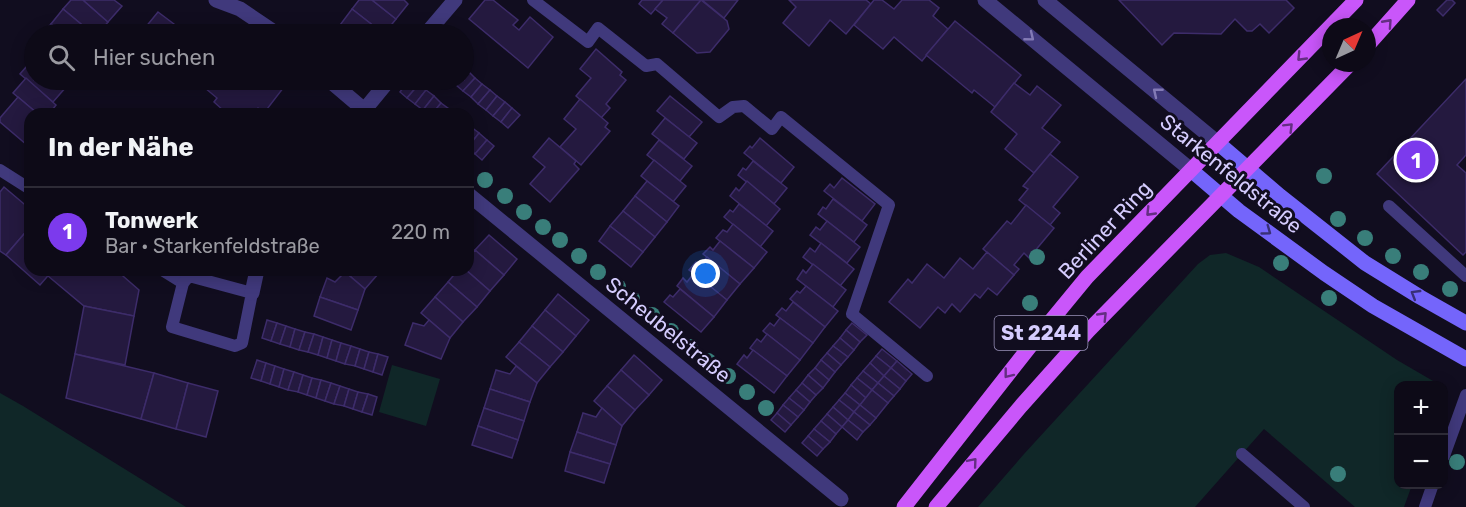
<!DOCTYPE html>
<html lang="de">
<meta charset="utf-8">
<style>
:root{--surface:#0d0a17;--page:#161320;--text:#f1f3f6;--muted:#9a9aa1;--line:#2d2b36;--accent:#7c3aed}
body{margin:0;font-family:Rubik,sans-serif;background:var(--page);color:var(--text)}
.controls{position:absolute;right:18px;bottom:18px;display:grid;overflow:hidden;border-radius:12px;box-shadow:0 3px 15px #0003}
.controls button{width:54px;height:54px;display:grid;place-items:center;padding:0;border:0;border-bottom:2px solid var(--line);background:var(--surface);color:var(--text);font:30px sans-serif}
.compass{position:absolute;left:1322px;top:18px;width:54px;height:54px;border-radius:50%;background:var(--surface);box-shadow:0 3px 15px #0003;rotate:44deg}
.you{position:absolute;left:706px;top:274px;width:21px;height:21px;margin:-15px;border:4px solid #fff;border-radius:50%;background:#1a73e8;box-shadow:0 0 0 9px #1a73e833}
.badge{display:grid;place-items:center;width:39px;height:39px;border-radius:50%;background:var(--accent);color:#fff;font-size:20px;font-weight:700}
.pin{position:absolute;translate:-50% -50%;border:3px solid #fff;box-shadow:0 2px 6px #0006}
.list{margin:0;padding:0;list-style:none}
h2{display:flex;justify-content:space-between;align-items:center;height:78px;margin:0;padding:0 24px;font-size:26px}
h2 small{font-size:20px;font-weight:400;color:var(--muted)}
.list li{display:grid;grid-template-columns:39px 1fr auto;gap:18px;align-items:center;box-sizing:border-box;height:90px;padding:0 24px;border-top:2px solid var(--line)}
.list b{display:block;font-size:22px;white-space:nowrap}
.list p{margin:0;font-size:20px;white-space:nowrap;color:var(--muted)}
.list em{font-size:20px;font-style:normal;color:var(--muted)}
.icon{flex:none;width:33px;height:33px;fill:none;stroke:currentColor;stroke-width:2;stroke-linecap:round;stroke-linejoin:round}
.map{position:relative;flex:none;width:1466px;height:507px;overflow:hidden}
.search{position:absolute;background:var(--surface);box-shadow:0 3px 15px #0003;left:24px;top:24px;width:450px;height:66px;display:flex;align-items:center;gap:15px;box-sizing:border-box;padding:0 21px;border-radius:33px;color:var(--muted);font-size:22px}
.panel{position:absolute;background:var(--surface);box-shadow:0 3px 15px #0003;left:24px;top:108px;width:450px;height:168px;border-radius:18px}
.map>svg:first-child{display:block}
.green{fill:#102728}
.building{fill:#24193f;stroke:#3d2c6a;stroke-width:1.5}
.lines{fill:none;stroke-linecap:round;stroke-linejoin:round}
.service{stroke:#40397c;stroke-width:12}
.minor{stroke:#40397c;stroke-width:15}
.tertiary{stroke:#40397c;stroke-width:15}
.secondary{stroke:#7465fb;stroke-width:15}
.primary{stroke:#c956fa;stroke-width:15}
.tree{fill:#397e7a}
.oneway{stroke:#642e82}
.oneway2{stroke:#837bb6}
.oneway3{stroke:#393077}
.labels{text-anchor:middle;stroke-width:6;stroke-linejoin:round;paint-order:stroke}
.shield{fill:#110d1f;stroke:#9a93bb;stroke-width:1.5}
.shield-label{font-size:20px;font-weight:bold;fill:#d5ccfe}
.street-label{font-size:21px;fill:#d5ccfe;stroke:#110d1f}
</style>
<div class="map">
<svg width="1466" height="507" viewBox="0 0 1466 507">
<rect width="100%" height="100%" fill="#110d1f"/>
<g class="green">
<path d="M1226 253 1259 267 1397 360 1440 385 1398 386V484L1412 485 1404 507H1355L1264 429 1195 507H978L1024 454 1198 264 1210 255Z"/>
<path d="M392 365 440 379 426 426 379 412Z"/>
<path d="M0 393 23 406 186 507H0Z"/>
</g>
<g class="building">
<path d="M71 0H83L108 22 98 34H93L63 9Z"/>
<path d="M83 0H114L122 6 108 22Z"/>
<path d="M359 0H372L396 19 384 34 352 9Z"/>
<path d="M372 0H404L408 4 396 19Z"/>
<path d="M485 0H493L518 20 513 25 519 30 530 17 553 37 528 68 469 19Z"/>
<path d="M642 0H663L651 14 639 4Z"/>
<path d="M663 0H701L673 33 662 24 667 18 655 9Z"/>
<path d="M701 0 727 21 729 29 710 52 697 53 673 33Z"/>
<path d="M702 0H738L724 18Z"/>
<path d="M789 0H866L871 4 846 34 830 20 809 46 783 23 796 7Z"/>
<path d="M874 0H882L894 9 902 0H929L939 8 933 16 948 29 922 61 894 37 883 49 854 25Z"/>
<path d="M1119 0H1286L1294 8 1269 33 1260 24 1252 31H1247L1235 19 1221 34 1174 33 1162 45Z"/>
<path d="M1447 0H1452L1455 3 1443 16 1437 10Z"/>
<path d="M63 9 93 34H63L51 24Z"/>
<path d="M352 9 384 34H352L340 25Z"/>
<path d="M158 12 174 24 166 33 167 34H140Z"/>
<path d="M955 21 1021 75 995 107 974 90 972 93 926 55Z"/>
<path d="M51 24 63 34H42Z"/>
<path d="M340 25 352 34H332Z"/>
<path d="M596 49 622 72 620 75 626 80 606 104 610 108 601 118 576 96 591 78 580 69Z"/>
<path d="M33 59 34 61V80H57L66 87 53 102 20 74Z"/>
<path d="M468 71 475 78 463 91 456 85 461 80H464V76Z"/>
<path d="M26 78 56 105 49 114H38L13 93Z"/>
<path d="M475 78 482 84 471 97 463 91Z"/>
<path d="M1466 79V155L1457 165 1466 173V252L1463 255 1377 174Z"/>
<path d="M212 80H275L284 87 264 113 258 108 253 114H222L224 111 214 102 217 98 205 88Z"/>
<path d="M409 80H414L419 84 407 98 400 92Z"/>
<path d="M1014 83 1030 95 1037 86 1061 105 1042 128 1060 142 1034 173 1005 149 1017 134 991 112Z"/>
<path d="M419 84 426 90 415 104 407 98Z"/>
<path d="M482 84 490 90 478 104 471 97Z"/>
<path d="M426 90 434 96 423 110 415 104Z"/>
<path d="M490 90 497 96 486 110 478 104Z"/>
<path d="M434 96 441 103 432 114H427L423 110Z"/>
<path d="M497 96 505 102 493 116 486 110Z"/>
<path d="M670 96 702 122 689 137 657 111Z"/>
<path d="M18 97 38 114H30V142L27 145 0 122V118Z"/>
<path d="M580 99 608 123 605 127 610 131 581 165 560 147 576 129 564 119Z"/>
<path d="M505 102 512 108 501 122 493 116Z"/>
<path d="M441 103 449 109 445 114H432Z"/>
<path d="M512 108 520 115 508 128 501 122Z"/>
<path d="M665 118 697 143 684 159 652 134Z"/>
<path d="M471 127 479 133 468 147V131Z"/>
<path d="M479 133 487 140 475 154 468 147Z"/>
<path d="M549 138 576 161 574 164 579 169 550 202 530 184 545 167 533 157Z"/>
<path d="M760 138 794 167 781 183 744 153 750 146 752 148Z"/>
<path d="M487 140 494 146 482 160 475 154Z"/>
<path d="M659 140 692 166 680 181 647 155Z"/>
<path d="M1050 154 1078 177 1053 207 1060 213 1050 225 1019 200 1028 189 1023 186Z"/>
<path d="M654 160 686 186 673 202 641 176Z"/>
<path d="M753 161 787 188 774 204 738 175 743 168 746 170Z"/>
<path d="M842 178 875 204 862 221 824 191 830 184 834 188Z"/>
<path d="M647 181 679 206 667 222 635 196Z"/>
<path d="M747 181 780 209 766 226 730 196 736 188 739 191Z"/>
<path d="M4 187 30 209V227L6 255 0 251V192Z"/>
<path d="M635 196 667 222 655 237 623 211Z"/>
<path d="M833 199 867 225 854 242 818 214 823 207 826 209Z"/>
<path d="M739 204 773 231 760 247 724 217 730 210 733 212Z"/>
<path d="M1026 205 1054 228 1029 258 1024 253 1014 265 1019 269 1014 275 983 249 1007 221 1011 224Z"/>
<path d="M623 211 655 237 643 252 610 226Z"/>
<path d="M827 221 860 247 847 263 810 235 816 227 820 230Z"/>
<path d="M733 224 767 252 754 268 716 238 723 230 727 232Z"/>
<path d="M610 226 643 252 631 267 599 241Z"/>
<path d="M30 227V270H53L40 285 6 255Z"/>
<path d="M489 235 517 259 504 275 475 250Z"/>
<path d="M720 241 754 268 740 284 703 254 710 247 713 250Z"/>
<path d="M821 243 854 269 840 286 803 257 810 248 815 252Z"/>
<path d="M475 250 504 275 490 291 466 270H468V259Z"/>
<path d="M987 252 1014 275 997 295 988 288 980 298 975 294 960 312 952 304 945 313 938 307 920 328 889 302 908 279 912 283 927 264 944 278 960 258 973 269Z"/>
<path d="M707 257 740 284 727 300 689 270 696 262 700 265Z"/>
<path d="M813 264 846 290 833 307 797 279 803 270 806 273Z"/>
<path d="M53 270H116L139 290 134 316 84 306 48 276Z"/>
<path d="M343 270H373L378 274 365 289Z"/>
<path d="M458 270H466L490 291 477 307 448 282Z"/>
<path d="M345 272 365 289 358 310 320 297 327 278 335 282Z"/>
<path d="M694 273 727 300 714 317 677 286 683 278 687 282Z"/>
<path d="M448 282 477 307 463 322 435 297Z"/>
<path d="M806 286 838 311 825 327 790 299 797 291 800 293Z"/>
<path d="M680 289 714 317 701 332 664 302 670 295 673 297Z"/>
<path d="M558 294 589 320 576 336 545 310Z"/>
<path d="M320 297 358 310 351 330 314 316Z"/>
<path d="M435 297 463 322 450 338 421 313Z"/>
<path d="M793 302 825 327 813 343 776 315 782 308 786 311Z"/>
<path d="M84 306 134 316 125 365 75 354Z"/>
<path d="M545 310 576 336 563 352 532 326Z"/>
<path d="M780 318 813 343 800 360 763 331 770 323 774 326Z"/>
<path d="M267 320 277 323 271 341 262 338Z"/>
<path d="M429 320 450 338 441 359 405 345 413 323 424 326Z"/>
<path d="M277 323 286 326 280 344 271 341Z"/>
<path d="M852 323 867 335 860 342 846 330Z"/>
<path d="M286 326 295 329 290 347 280 344Z"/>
<path d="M532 326 563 352 550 367 519 342Z"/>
<path d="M295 329 305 332 299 350 290 347Z"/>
<path d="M846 330 860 342 854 350 840 338Z"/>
<path d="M305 332 314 334 308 352 299 350Z"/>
<path d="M314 334 323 337 318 355 308 352Z"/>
<path d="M767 334 800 360 787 376 750 348 757 339 761 342Z"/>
<path d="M323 337 332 340 327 358 318 355Z"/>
<path d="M840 338 854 350 848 357 833 346Z"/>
<path d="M332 340 341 343 336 361 327 358Z"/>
<path d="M519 342 550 367 537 383 506 357Z"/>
<path d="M341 343 351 346 345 364 336 361Z"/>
<path d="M351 346 360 349 355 366 345 364Z"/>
<path d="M833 346 848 357 841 365 827 353Z"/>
<path d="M360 349 369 352 364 369 355 366Z"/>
<path d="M882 349 897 361 891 368 876 356Z"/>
<path d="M753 350 787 376 774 393 737 364 744 355 747 358Z"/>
<path d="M369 352 378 354 373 372 364 369Z"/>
<path d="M827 353 841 365 835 372 821 360Z"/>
<path d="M75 354 154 373 141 419 66 398Z"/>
<path d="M378 354 388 357 382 375 373 372Z"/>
<path d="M634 355 662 380 649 395 621 370Z"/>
<path d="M876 356 891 368 884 376 870 363Z"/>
<path d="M257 360 266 363 261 381 251 378Z"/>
<path d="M821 360 835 372 829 380 815 368Z"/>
<path d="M897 361 912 374 906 381 891 368Z"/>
<path d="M266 363 275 366 270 384 261 381Z"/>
<path d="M870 363 884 376 878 383 863 371Z"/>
<path d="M275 366 284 369 279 387 270 384Z"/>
<path d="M516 366 537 383 530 402 490 389 496 370 510 374Z"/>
<path d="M815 368 829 380 823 388 808 375Z"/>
<path d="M891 368 906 381 900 389 884 376Z"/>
<path d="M284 369 294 372 288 390 279 387Z"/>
<path d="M621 370 649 395 635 410 607 386Z"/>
<path d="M863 371 878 383 872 390 857 378Z"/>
<path d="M294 372 303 375 298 392 288 390Z"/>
<path d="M154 373 188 383 176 429 141 419Z"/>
<path d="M303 375 312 378 307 395 298 392Z"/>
<path d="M808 375 823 388 816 395 802 383Z"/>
<path d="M884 376 900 389 894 396 878 383Z"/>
<path d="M312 378 321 380 316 398 307 395Z"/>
<path d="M857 378 872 390 866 398 851 385Z"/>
<path d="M321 380 331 383 325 401 316 398Z"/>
<path d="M188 383 218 391 206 437 176 429Z"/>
<path d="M331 383 340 386 334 404 325 401Z"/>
<path d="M802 383 816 395 810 402 796 390Z"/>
<path d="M878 383 894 396 888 403 872 390Z"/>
<path d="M851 385 866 398 860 405 845 393Z"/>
<path d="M340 386 349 389 344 406 334 404Z"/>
<path d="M607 386 635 410 622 426 594 401Z"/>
<path d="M349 389 358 392 353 409 344 406Z"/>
<path d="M490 389 530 402 524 421 484 408Z"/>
<path d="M796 390 810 402 804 410 789 398Z"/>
<path d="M872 390 888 403 876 418 860 405Z"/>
<path d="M358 392 368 394 362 412 353 409Z"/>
<path d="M845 393 860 405 854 412 839 400Z"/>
<path d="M368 394 377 397 372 415 362 412Z"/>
<path d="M789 398 804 410 798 417 783 405Z"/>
<path d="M839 400 854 412 848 420 833 407Z"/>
<path d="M783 405 798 417 791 425 777 413Z"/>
<path d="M860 405 876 418 870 425 854 412Z"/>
<path d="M833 407 848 420 842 427 827 414Z"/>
<path d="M484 408 524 421 518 440 478 426Z"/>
<path d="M602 408 622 426 616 445 577 432 583 413 596 417Z"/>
<path d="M854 412 870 425 863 432 848 420Z"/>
<path d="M777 413 791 425 785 432 771 420Z"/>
<path d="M827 414 842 427 836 434 821 421Z"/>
<path d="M848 420 863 432 857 440 842 427Z"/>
<path d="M821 421 836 434 830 442 814 429Z"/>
<path d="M478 426 518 440 512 458 472 445Z"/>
<path d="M814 429 830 442 823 449 808 436Z"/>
<path d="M577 432 616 445 610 464 570 452Z"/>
<path d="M808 436 823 449 817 456 802 443Z"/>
<path d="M570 452 610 464 604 483 565 471Z"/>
</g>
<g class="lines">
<g class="service">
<path d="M533 0 588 42 598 28 646 66 657 64 719 117 733 107 744 106 772 129 781 117 889 205 852 314 927 376"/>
<path d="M0 170 30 189"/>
<path d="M1389 206 1466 276"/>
<path d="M162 270 183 283"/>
<path d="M189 276 252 293 242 343 235 346 172 327 183 283Z"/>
<path d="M1242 454 1304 507"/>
<path d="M1444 456 1466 395"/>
<path d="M1425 507 1433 484"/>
</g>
<g class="minor">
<path d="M216 0 240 9 277 34"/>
<path d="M426 34 455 0"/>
<path d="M329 80 369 114"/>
<path d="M361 114 389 80"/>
<path d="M468 194 841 499"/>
<path d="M252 293 257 270"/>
</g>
<g class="tertiary">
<path d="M985 0 1191 170"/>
<path d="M1045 0 1218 143"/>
</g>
<g class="secondary">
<path d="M1218 143 1280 196 1365 263 1420 297 1466 323"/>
<path d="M1191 170 1239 211 1324 273 1373 306 1466 359"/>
</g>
<g class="primary">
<path d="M1367 46 1408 0"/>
<path d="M904 507 1031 345 1087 277 1356 0"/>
<path d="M936 507 1021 406 1088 331 1351 63"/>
</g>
</g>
<g class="tree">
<circle cx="1324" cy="176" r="8"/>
<circle cx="485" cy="180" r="8"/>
<circle cx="505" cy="196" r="8"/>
<circle cx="524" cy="212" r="8"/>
<circle cx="1338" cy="219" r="8"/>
<circle cx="543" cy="227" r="8"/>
<circle cx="1365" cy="238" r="8"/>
<circle cx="560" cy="240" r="8"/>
<circle cx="579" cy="256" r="8"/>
<circle cx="1393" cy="256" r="8"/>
<circle cx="1037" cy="257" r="8"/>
<circle cx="1281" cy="263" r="8"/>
<circle cx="598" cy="272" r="8"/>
<circle cx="1421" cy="272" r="8"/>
<circle cx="618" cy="287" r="8"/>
<circle cx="1450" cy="289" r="8"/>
<circle cx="1329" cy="298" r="8"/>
<circle cx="632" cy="299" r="8"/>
<circle cx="1030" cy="303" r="8"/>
<circle cx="652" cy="315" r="8"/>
<circle cx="671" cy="331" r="8"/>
<circle cx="690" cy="347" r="8"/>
<circle cx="708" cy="361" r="8"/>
<circle cx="728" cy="376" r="8"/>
<circle cx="747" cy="392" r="8"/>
<circle cx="766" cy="408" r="8"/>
<circle cx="1457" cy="462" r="8"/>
<circle cx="1338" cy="474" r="8"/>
</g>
<defs><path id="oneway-chevron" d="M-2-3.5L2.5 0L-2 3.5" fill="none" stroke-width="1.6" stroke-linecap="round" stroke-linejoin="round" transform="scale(1.5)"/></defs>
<g class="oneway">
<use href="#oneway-chevron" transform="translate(1388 23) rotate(-48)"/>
<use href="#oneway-chevron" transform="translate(1301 57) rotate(134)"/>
<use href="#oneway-chevron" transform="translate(1289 127) rotate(-45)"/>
<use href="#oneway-chevron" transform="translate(1150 212) rotate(134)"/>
<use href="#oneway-chevron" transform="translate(1103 316) rotate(-46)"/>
<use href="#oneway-chevron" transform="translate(1008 374) rotate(128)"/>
<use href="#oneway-chevron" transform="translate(973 462) rotate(-50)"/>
</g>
<g class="oneway2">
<use href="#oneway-chevron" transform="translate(1030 37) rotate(39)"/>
<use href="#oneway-chevron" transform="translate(1157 92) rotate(-141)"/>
</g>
<g class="oneway3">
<use href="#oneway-chevron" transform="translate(1267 231) rotate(36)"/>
<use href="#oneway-chevron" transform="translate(1415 294) rotate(-149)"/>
</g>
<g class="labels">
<rect class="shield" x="994.5" y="316" width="93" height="34" rx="4.5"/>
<g class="shield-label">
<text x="1041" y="340">St 2244</text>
</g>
<g class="street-label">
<text transform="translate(1231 174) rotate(39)" y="7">Starkenfeldstraße</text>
<text transform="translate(1105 230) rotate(-47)" y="7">Berliner Ring</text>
<text transform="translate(668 330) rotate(39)" y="7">Scheubelstraße</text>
</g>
</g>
</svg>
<div class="controls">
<button>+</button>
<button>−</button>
</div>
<svg class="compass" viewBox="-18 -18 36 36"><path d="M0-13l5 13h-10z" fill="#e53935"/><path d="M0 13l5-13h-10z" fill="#9a9aa1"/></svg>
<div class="you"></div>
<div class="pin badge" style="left:1416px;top:160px">1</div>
<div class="search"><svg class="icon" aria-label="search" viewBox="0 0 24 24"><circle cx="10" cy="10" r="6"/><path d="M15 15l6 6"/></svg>Hier suchen</div>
<section class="panel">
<h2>In der Nähe<small></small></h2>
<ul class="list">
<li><span class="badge">1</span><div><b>Tonwerk</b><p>Bar · Starkenfeldstraße</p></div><em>220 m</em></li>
</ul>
</section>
</div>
